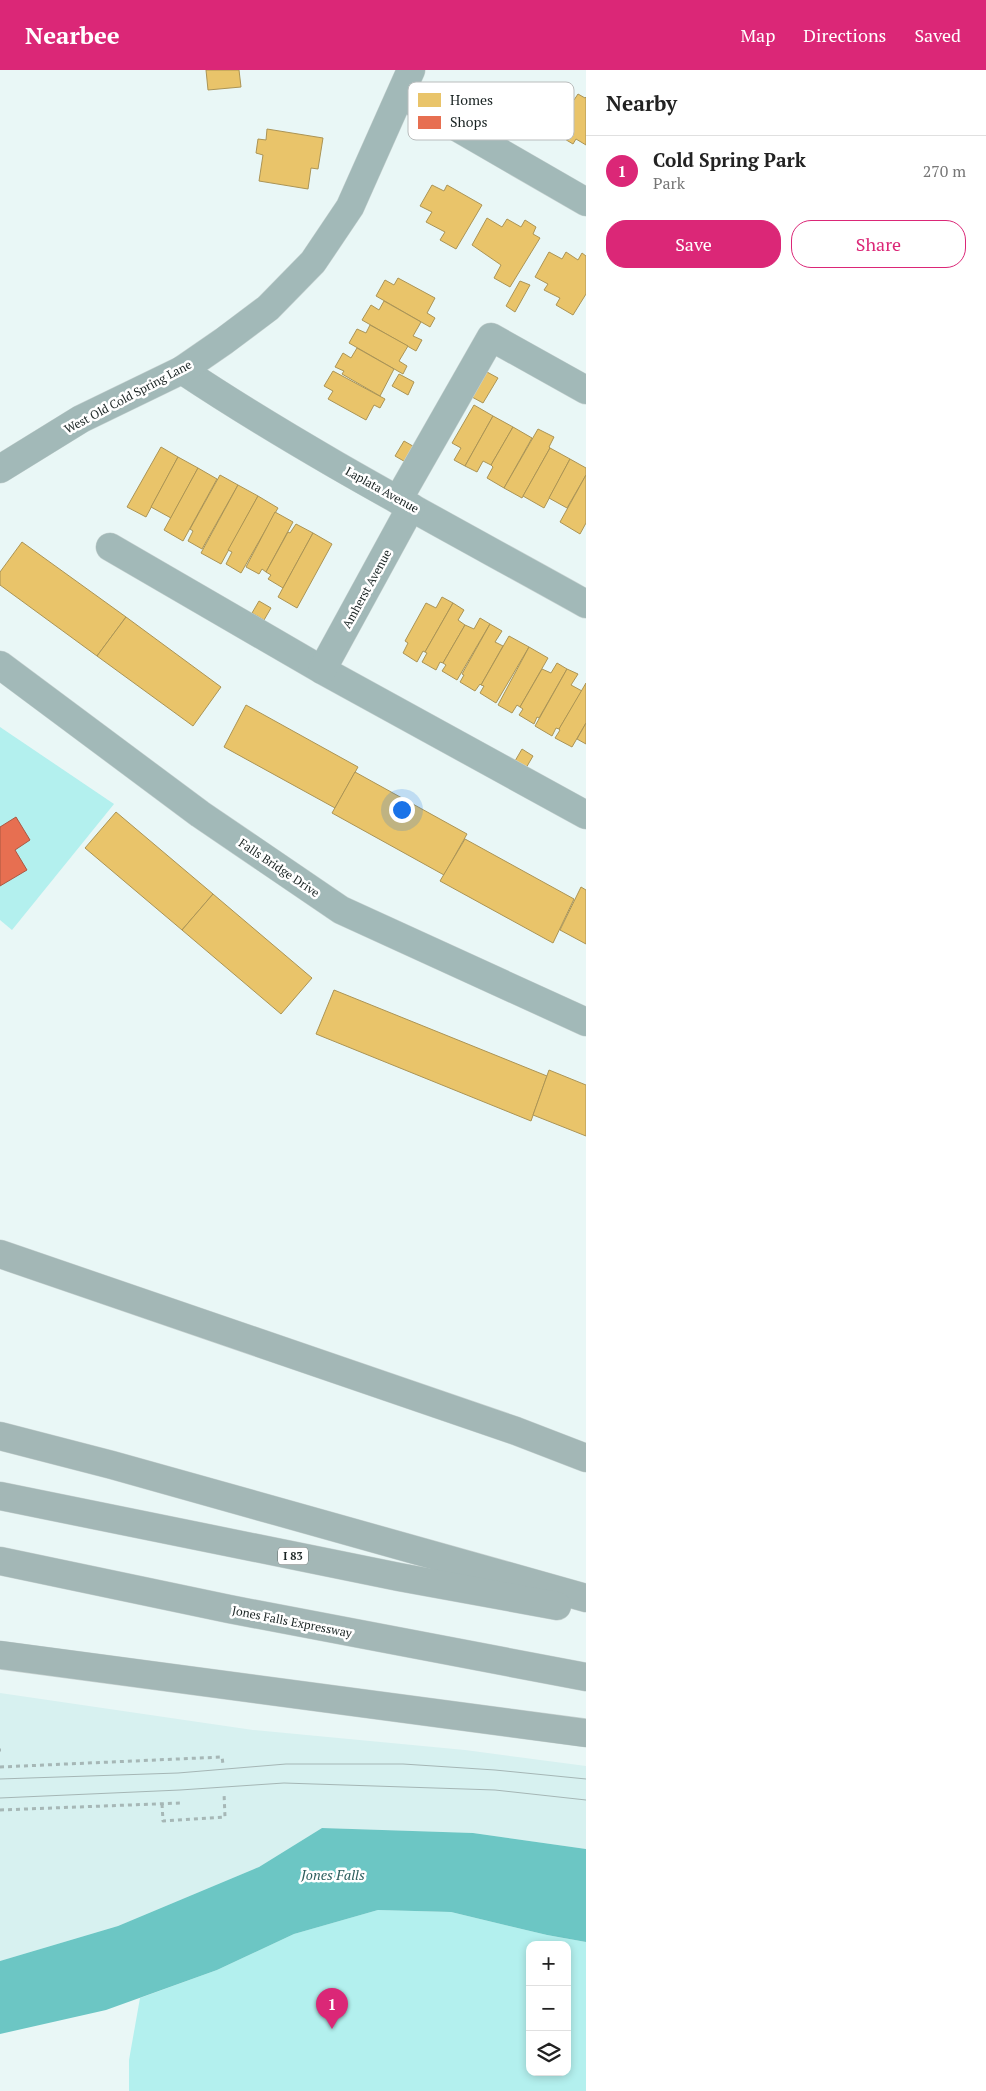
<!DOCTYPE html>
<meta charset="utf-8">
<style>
:root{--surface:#fff;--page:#f2f2f2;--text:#222;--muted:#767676;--line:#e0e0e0;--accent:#db2777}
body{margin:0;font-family:"PT Serif",serif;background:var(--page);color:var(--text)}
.controls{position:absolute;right:15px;bottom:15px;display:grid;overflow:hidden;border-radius:10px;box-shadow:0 2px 8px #0003}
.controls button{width:45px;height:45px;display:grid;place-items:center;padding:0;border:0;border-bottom:1px solid var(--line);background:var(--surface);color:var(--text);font:25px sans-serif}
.you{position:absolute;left:401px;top:739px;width:18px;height:18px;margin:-12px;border:4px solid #fff;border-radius:50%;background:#1a73e8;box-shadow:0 0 0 8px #1a73e833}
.badge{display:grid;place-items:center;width:32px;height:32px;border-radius:50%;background:var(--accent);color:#fff;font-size:16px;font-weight:700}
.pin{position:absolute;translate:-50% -41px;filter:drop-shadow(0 1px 2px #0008)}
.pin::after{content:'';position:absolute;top:26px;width:18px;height:15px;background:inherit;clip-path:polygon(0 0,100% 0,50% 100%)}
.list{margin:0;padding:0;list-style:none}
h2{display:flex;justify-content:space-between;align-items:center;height:65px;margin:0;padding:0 20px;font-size:21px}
h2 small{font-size:16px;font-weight:400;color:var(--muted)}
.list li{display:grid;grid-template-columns:32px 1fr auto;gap:15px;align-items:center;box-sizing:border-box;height:70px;padding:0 20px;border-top:1px solid var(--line)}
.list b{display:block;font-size:19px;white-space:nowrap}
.list p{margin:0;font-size:16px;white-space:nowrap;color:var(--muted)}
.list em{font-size:16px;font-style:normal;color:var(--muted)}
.actions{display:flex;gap:10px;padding:15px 20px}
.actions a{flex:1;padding:11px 0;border:1px solid var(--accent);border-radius:20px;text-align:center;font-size:18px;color:var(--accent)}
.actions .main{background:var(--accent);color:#fff}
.icon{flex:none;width:28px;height:28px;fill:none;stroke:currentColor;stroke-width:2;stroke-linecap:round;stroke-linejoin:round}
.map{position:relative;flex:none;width:586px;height:2021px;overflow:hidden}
header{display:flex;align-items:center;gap:30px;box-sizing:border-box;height:70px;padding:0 25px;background:var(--accent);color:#fff}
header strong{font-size:24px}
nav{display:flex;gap:28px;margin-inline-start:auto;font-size:18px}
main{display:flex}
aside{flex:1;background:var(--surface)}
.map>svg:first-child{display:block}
.built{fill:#d7f1f0}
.green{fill:#b3f0ee;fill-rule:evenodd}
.water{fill:#6cc6c4}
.homes{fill:#e9c46a;stroke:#ab9455}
.shops{fill:#e76f51;stroke:#aa5843}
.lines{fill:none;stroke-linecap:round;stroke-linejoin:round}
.minor-casing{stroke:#c9d4d3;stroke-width:29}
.highway-casing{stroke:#c9d4d3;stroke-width:29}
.path{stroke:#a6b7b6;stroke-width:3;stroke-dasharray:4 4;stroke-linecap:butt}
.minor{stroke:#a2b9b8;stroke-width:28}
.highway{stroke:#a3b7b6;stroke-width:28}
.tram{stroke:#a5b6b5;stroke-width:1}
.labels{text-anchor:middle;stroke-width:5;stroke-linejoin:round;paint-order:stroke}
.shield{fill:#fff;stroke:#5f6665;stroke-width:1}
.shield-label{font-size:11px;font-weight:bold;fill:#1a2423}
.street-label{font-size:12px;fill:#1a2423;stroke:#fff}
.water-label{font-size:14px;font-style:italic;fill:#2c5e5d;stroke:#fff}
.key{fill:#fff;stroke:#babdbd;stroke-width:1}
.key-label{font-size:14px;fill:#1a2423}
</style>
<header>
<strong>Nearbee</strong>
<nav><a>Map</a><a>Directions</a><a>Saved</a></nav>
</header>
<main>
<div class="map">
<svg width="586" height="2021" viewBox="0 0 586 2021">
<rect width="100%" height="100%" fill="#e9f7f6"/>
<path class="built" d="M0 1623 253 1660 465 1680 586 1696V1779L473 1763 322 1758 259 1797 118 1856 0 1891Z"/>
<g class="green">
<path d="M0 657 114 734 12 860 0 850Z"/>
<path d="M378 1840 451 1842 547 1865 586 1872V2021H129V1990L140 1928 217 1900 294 1864ZM530 1875H567V2002H530Z"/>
</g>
<path class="water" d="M322 1758 473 1763 586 1779V1872L547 1865 451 1842 378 1840 294 1864 217 1900 106 1940 0 1964V1891L118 1856 259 1797Z"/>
<g class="homes">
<path d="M206 0H239L241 17 208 20Z"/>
<path d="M578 24 585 28 586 27V75L576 69 573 74 553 62 572 29 574 30Z"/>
<path d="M267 59 323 68 318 99 311 98 308 119 259 111 263 85 256 83 258 69 266 70Z"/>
<path d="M432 115 444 121 447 115 482 135 456 179 440 170 445 162 426 152 432 142 420 136Z"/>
<path d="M487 148 502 157 507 149 521 157 525 150 536 157 533 164 540 168 510 217 494 208 501 195 472 175Z"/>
<path d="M549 182 562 189 566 182 578 190 582 183 586 186V224L573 245 556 235 560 228 544 220 548 214 535 207Z"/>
<path d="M398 208 435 228 427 243 435 248 430 257 376 226 385 210 394 215Z"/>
<path d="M520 211 530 215 515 242 506 236Z"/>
<path d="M384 231 421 252 413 266 422 270 416 281 362 250 371 235 379 240Z"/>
<path d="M370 255 408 276 399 291 407 296 403 304 349 273 357 259 366 263Z"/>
<path d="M357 278 394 299 380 326 342 304 344 301 335 297 343 283 351 288Z"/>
<path d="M333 301 385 329 380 338 374 335 366 350 328 329 333 321 324 316Z"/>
<path d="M487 302 498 308 483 333 472 327Z"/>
<path d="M399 304 414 312 408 325 392 316Z"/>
<path d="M474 335 493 346 465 396 454 390 461 378 452 373Z"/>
<path d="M493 346 513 357 491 395 483 391 477 402 465 396Z"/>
<path d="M513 357 532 368 504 418 487 408 493 397 491 395Z"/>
<path d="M538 359 554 367 549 377 550 378 522 428 504 418Z"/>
<path d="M404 371 418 379 409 394 395 386Z"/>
<path d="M161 377 178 387 146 447 127 437Z"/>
<path d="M550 378 570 389 544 438 523 426Z"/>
<path d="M178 387 198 398 171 448 151 437Z"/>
<path d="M570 389 586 398V405L567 438 549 428Z"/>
<path d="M198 398 217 409 183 471 164 460Z"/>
<path d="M220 405 238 415 202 479 188 471 193 461 190 459Z"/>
<path d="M586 405V453L580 464 560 452Z"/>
<path d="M238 415 258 426 221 494 201 483Z"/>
<path d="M258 426 278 438 241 503 226 494 232 482 228 480Z"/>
<path d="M275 442 293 452 266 502 262 499 259 504 246 497Z"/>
<path d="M296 454 313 463 283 518 268 509 271 505 266 502 288 462 290 463Z"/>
<path d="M313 463 332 474 297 538 278 527Z"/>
<path d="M22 472 126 547 97 586 0 515V502Z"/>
<path d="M442 527 453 533 425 582 423 581 417 592 403 583 408 573 405 571 426 533 436 538Z"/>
<path d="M259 531 271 538 264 550 252 543Z"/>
<path d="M453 533 464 540 458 550 465 555 443 593 440 592 436 600 422 592 427 583 425 582Z"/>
<path d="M126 547 221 617 193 656 97 586Z"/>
<path d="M480 548 490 554 457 610 442 601 446 595 443 593 465 555 474 559Z"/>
<path d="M490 554 502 561 495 572 503 576 481 615 480 614 475 621 460 612 464 605 462 604Z"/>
<path d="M509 566 529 577 496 633 480 623 484 616 481 615Z"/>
<path d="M529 577 548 588 520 637 517 635 512 643 498 635Z"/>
<path d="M557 593 567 599 539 648 537 647 534 654 519 645 523 639 520 637 542 599 551 603Z"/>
<path d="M567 599 578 604 571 615 582 621 559 659 556 658 552 666 535 656Z"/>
<path d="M586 613V653L572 677 555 668 560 660 559 659Z"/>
<path d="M246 635 358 697 335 738 224 677Z"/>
<path d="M586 653V674L577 669Z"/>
<path d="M522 679 533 686 526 698 515 691Z"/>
<path d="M355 702 467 764 444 805 332 743Z"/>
<path d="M116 742 213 824 182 860 85 778Z"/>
<path d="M465 769 574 829 553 873 440 811Z"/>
<path d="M581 817 586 820V874L560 860Z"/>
<path d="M213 824 312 908 281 944 182 860Z"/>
<path d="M334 920 547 1006 531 1051 316 964Z"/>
<path d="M549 1000 586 1015V1066L533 1045Z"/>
</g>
<path class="shops" d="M16 747 30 770 15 780 27 800 0 816V757Z"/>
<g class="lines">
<g class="minor-casing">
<g id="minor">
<path d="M401 25 586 132"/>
<path d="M182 300C311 386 450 458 586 534"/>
<path d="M0 399 81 349 182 300 224 271 268 238 313 192 350 137 411 0"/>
<path d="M398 430 491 267 586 320"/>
<path d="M110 477 322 600 586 745"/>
<path d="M0 595 200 744 341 840 586 952"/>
<path d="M322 600 411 437"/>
</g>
</g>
<g class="highway-casing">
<g id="highway">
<path d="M0 1184 516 1361 586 1388"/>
<path d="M0 1366 112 1395 586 1528"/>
<path d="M0 1426 399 1507 557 1536"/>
<path d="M0 1491 229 1539 586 1607"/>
<path d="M0 1585 586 1663"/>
</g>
</g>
<g class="path">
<path d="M0 1680H1"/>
<path d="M0 1697 222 1687 223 1694"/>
<path d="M162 1734 163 1751 225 1747 224 1723"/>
<path d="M0 1740 181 1733"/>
</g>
<use href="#minor" class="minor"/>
<use href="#highway" class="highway"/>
<g class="tram">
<path d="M0 1709 178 1703 286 1694H403L495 1700 586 1709"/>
<path d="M0 1728 180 1720 284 1713 495 1720 586 1730"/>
</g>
</g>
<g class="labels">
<rect class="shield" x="278" y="1477.5" width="30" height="17" rx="4"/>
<g class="shield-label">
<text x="293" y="1490">I 83</text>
</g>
<g class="street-label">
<text transform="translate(128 327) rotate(-28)" y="4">West Old Cold Spring Lane</text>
<text transform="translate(382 420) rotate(29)" y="4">Laplata Avenue</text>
<text transform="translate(367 519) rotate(-61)" y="4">Amherst Avenue</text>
<text transform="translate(279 798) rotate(34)" y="4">Falls Bridge Drive</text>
<text transform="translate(292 1552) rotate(11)" y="4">Jones Falls Expressway</text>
</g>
<g class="water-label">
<text x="333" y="1810">Jones Falls</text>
</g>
</g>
<rect x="408" y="12" width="166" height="58" rx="8" class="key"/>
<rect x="418" y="23" width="23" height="14" fill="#e9c46a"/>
<rect x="418" y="46" width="23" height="13" fill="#e76f51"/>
<g class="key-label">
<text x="450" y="35">Homes</text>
<text x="450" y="57">Shops</text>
</g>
</svg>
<div class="controls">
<button>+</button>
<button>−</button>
<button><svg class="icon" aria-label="layers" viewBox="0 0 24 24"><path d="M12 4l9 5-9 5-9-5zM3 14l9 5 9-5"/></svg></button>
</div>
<div class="you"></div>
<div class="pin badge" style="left:332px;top:1959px">1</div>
</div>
<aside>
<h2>Nearby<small></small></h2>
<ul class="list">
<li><span class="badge">1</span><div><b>Cold Spring Park</b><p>Park</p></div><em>270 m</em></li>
</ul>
<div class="actions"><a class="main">Save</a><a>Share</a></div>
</aside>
</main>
